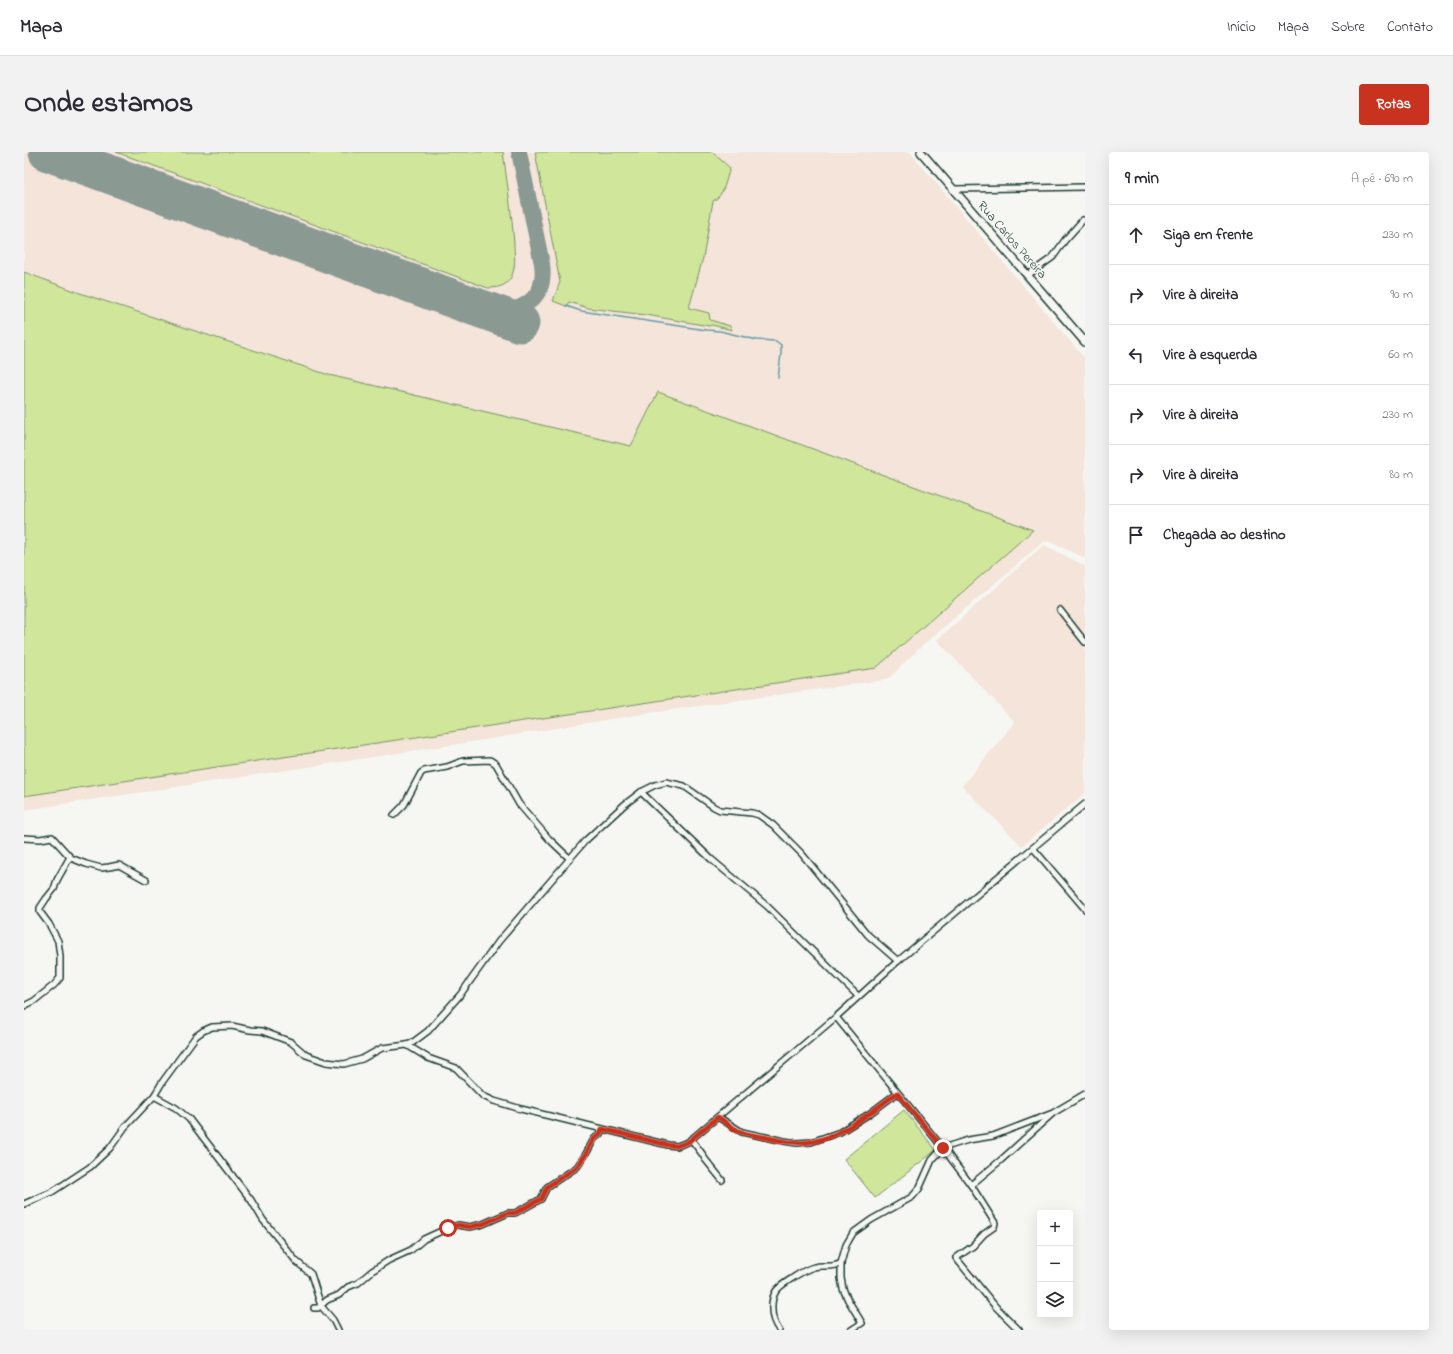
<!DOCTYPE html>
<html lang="pt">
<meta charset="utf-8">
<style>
:root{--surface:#fff;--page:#f2f2f3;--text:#2b2b33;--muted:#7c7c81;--line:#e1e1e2;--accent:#c8321e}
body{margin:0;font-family:"Indie Flower",sans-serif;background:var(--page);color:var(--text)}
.controls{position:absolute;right:12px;bottom:12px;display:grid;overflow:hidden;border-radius:4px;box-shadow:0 4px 16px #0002}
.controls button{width:36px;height:36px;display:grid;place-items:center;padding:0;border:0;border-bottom:1px solid var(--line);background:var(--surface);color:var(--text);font:20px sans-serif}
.stop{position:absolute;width:12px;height:12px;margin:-9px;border:3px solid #c8321e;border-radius:50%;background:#fff}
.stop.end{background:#c8321e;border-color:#fff;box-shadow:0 1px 4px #0008}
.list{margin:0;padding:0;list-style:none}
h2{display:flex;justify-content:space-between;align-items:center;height:52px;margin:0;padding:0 16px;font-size:17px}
h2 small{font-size:13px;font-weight:400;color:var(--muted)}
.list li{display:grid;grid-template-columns:26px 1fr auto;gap:12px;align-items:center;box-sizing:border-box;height:60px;padding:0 16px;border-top:1px solid var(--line)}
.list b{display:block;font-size:15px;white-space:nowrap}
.list em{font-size:13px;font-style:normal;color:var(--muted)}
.icon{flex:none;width:22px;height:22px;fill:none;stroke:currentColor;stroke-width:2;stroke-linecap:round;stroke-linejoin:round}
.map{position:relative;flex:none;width:1061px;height:1178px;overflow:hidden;border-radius:4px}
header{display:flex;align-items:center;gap:24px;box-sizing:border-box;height:56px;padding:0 20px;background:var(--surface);border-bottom:1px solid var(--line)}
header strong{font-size:19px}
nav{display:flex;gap:22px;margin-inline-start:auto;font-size:14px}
.intro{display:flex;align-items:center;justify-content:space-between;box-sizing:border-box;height:96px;padding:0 24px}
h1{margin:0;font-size:28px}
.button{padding:10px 18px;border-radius:4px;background:var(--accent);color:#fff;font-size:14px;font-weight:700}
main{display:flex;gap:24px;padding:0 24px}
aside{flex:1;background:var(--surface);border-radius:4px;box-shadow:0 4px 16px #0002}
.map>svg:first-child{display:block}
.built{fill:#f4e4d9}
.green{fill:#d0e69b;stroke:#789268}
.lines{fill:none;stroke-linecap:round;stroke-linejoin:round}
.stream{stroke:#639ba7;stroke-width:1.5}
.taxiway{stroke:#8a9a93;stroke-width:16}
.runway{stroke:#8a9a93;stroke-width:39}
.street-casing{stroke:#1f3d34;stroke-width:8}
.secondary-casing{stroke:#1f3d34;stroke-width:10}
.street{stroke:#f6f6f2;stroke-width:5}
.secondary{stroke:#f6f6f2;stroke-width:7}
.route{stroke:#c8321e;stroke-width:5}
.labels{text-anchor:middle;stroke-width:3;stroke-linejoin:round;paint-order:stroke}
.street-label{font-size:13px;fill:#1f3d34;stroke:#f6f6f2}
</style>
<header>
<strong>Mapa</strong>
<nav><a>Início</a><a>Mapa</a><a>Sobre</a><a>Contato</a></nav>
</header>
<div class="intro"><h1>Onde estamos</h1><a class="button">Rotas</a></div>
<main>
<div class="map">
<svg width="1061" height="1178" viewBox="0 0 1061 1178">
<rect width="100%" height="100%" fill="#f6f6f2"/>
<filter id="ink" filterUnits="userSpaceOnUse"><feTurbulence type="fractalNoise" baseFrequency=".025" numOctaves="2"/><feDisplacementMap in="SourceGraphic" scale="8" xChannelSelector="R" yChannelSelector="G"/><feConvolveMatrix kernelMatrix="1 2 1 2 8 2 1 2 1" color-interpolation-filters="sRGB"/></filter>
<g filter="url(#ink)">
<g class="built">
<path d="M0 0H886L1061 207V406L1026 390 1020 389 923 472 890 501 865 526 859 528 624 561 460 588 0 658Z"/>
<path d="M1020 393 1061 414V641L998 694 938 634 991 570 913 488Z"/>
</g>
<g class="green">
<path d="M92 0H479C483 31 488 61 490 92 490 101 492 111 489 120 486 133 476 136 464 136Z"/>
<path d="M511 0H688L706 16C702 27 700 44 689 49L679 106 665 156 685 161 686 168 706 174 708 178 688 173 685 174 622 163 564 156 545 150 542 154 529 149 536 130Z"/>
<path d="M0 120 56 141 305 223 607 294 634 240 1009 378 852 516 0 644Z"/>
<path d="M880 958 912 998 851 1046 820 1007Z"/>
</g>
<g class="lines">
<path class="stream" d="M542 154 557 159 682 178 696 179 733 188 752 189 757 193V202L754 226"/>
<path class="taxiway" d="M471 162C500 158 523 146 518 112L495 0"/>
<path class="runway" d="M24 0 496 171"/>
<g class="street-casing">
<g id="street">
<path d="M930 37 1061 35"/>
<path d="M1004 123 1029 105 1041 88 1059 68"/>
<path d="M1036 458 1061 490"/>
<path d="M617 640 687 707 743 754 834 844"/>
<path d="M370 663 380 653 397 621 400 619 423 615 439 609 466 608 472 612 495 652 525 687 545 706"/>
<path d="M0 686 16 687 28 685 47 706 62 712 77 716 85 715 95 713 122 728"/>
<path d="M1009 696 1061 757"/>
<path d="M0 854 10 849 30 833 36 826V804L34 789 25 772 16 760V756L22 747 30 737 33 728 46 705"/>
<path d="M812 865 919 996 947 1033 977 1008 1028 962"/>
<path d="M383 893 404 906 432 916 459 944 470 949 497 957 644 993 653 994 664 990 812 865 874 809 1061 652"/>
<path d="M130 944 152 956 165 967 227 1048 239 1068 272 1109 287 1122 297 1154 309 1168 314 1178"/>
<path d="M694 965 718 980 760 989 773 991 787 990 816 980 845 962 873 941"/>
<path d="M667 987 679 1003 681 1007 698 1028"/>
<path d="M947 1033 971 1071 970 1075 960 1082 949 1094 932 1106 971 1154 995 1178"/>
<path d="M0 1052 28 1040 66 1015 86 996 101 975 130 944 139 929 172 884 179 879 188 875 208 874 226 878 238 879 267 890 282 903 302 910 320 912 338 907 358 896 383 893 388 891 404 879 436 843 475 789 561 689 600 653 617 640 631 633 642 630 660 634 690 655 696 658 728 661 735 663 749 673 778 702 844 783 874 809"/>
<path d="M290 1156H294L303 1148 315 1143 324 1135 334 1131 348 1119 365 1108 387 1098 400 1087 424 1076 434 1073 446 1075 459 1072 484 1061H491L517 1047 523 1035 553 1015 562 1002 570 987 576 982 578 977"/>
<path d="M755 1178C750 1171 748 1166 748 1158 747 1138 755 1135 770 1125 776 1121 783 1117 790 1115 799 1112 808 1117 817 1111"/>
<path d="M827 1178 838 1171 824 1148 819 1137 817 1126V1111L820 1100 822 1093 829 1081 847 1068 888 1045 895 1037 908 1008 919 996 944 988 969 984 1029 961 1061 942"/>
</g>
</g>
<g class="secondary-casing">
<path id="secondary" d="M897 0 1061 190"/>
</g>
<use href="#street" class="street"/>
<use href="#secondary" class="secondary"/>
</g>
</g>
<g class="lines" filter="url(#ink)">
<path class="route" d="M424 1076 434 1073 446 1075 459 1072 484 1061H491L517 1047 523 1035 553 1015 562 1002 570 987 576 982 578 977 644 993 653 994 664 990 694 965C701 970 709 977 717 980 725 983 735 984 744 986 758 989 772 992 786 990 817 986 848 959 873 941L919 996"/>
</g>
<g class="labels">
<g class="street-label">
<text transform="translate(989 87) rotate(49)" y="5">Rua Carlos Pereira</text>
</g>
</g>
</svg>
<div class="controls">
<button>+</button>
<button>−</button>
<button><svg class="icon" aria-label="layers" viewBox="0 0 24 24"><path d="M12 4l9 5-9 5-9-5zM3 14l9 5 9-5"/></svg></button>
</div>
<div class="stop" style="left:424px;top:1076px"></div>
<div class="stop end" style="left:919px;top:996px"></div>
</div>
<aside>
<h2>9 min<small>A pé · 690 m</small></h2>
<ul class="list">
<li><svg class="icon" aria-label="ahead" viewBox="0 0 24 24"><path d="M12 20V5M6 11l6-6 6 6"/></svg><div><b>Siga em frente</b></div><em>230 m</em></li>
<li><svg class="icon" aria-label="right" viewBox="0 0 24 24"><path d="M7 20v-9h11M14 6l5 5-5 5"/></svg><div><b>Vire à direita</b></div><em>90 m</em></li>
<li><svg class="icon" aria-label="left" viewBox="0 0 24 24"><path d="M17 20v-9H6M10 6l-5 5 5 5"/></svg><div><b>Vire à esquerda</b></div><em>60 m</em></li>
<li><svg class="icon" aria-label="right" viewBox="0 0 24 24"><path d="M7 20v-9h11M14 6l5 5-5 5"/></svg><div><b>Vire à direita</b></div><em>230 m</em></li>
<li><svg class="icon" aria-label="right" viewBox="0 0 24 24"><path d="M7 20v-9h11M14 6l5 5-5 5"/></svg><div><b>Vire à direita</b></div><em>80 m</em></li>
<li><svg class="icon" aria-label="arrive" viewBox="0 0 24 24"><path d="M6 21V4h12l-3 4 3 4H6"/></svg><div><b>Chegada ao destino</b></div></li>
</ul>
</aside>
</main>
